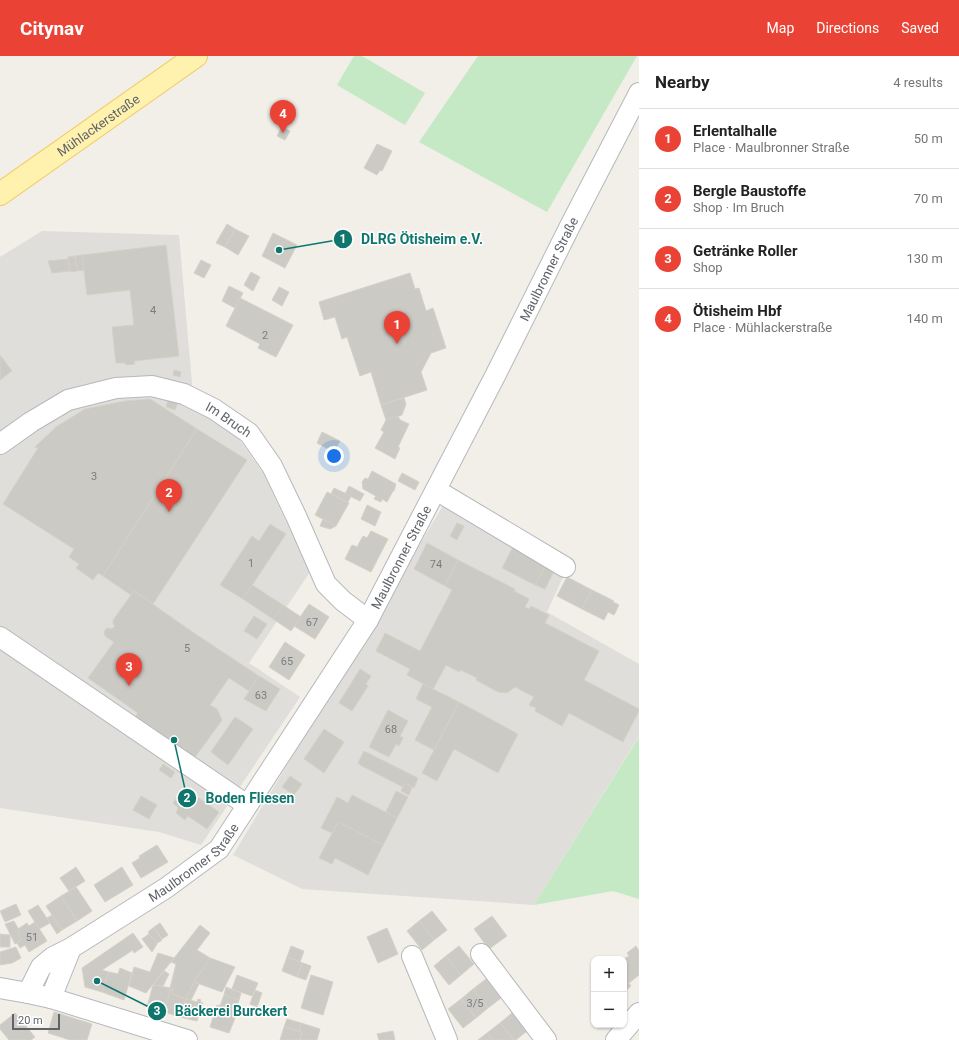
<!DOCTYPE html>
<meta charset="utf-8">
<style>
:root{--surface:#fff;--page:#f2f2f2;--text:#222;--muted:#767676;--line:#e0e0e0;--accent:#ea4335}
body{margin:0;font-family:Roboto,sans-serif;background:var(--page);color:var(--text)}
.controls{position:absolute;right:12px;bottom:12px;display:grid;overflow:hidden;border-radius:8px;box-shadow:0 1px 3px #0004}
.controls button{width:36px;height:36px;display:grid;place-items:center;padding:0;border:0;border-bottom:1px solid var(--line);background:var(--surface);color:var(--text);font:20px sans-serif}
.scale{position:absolute;left:12px;bottom:10px;width:48px;box-sizing:border-box;padding-left:4px;border:2px solid #5f6368;border-top:0;font-size:11px;line-height:14px;white-space:nowrap;color:#5f6368;-webkit-text-stroke:3px #fff;paint-order:stroke}
.you{position:absolute;left:334px;top:400px;width:14px;height:14px;margin:-10px;border:3px solid #fff;border-radius:50%;background:#1a73e8;box-shadow:0 0 0 6px #1a73e833}
.badge{display:grid;place-items:center;width:26px;height:26px;border-radius:50%;background:var(--accent);color:#fff;font-size:13px;font-weight:700}
.pin{position:absolute;translate:-50% -33px;filter:drop-shadow(0 1px 2px #0008)}
.pin::after{content:'';position:absolute;top:21px;width:14px;height:12px;background:inherit;clip-path:polygon(0 0,100% 0,50% 100%)}
.list{margin:0;padding:0;list-style:none}
h2{display:flex;justify-content:space-between;align-items:center;height:52px;margin:0;padding:0 16px;font-size:17px}
h2 small{font-size:13px;font-weight:400;color:var(--muted)}
.list li{display:grid;grid-template-columns:26px 1fr auto;gap:12px;align-items:center;box-sizing:border-box;height:60px;padding:0 16px;border-top:1px solid var(--line)}
.list b{display:block;font-size:15px;white-space:nowrap}
.list p{margin:0;font-size:13px;white-space:nowrap;color:var(--muted)}
.list em{font-size:13px;font-style:normal;color:var(--muted)}
.map{position:relative;flex:none;width:639px;height:984px;overflow:hidden}
header{display:flex;align-items:center;gap:24px;box-sizing:border-box;height:56px;padding:0 20px;background:var(--accent);color:#fff}
header strong{font-size:19px}
nav{display:flex;gap:22px;margin-inline-start:auto;font-size:14px}
main{display:flex}
aside{flex:1;background:var(--surface)}
.map>svg:first-child{display:block}
.industrial{fill:#e0deda}
.green{fill:#c5e8c5}
.building{fill:#cccac5;stroke:#d6d1c6}
.lines{fill:none;stroke-linecap:round;stroke-linejoin:round}
.minor-casing{stroke:#b5b8bc;stroke-width:22}
.major-casing{stroke:#f2c960;stroke-width:24}
.minor{stroke:#fff;stroke-width:20}
.major{stroke:#fff2af;stroke-width:22}
.labels{text-anchor:middle;stroke-width:3;stroke-linejoin:round;paint-order:stroke}
.number-label{font-size:11px;fill:#7a7d7f}
.street-label{font-size:13px;fill:#5f6368;stroke:#fff}
.leader{fill:none;stroke:#0f766e;stroke-width:1.5}
.callout-dot{fill:#0f766e;stroke:#fff;stroke-width:1.5}
.mark-label{font-size:12px;text-anchor:middle;font-weight:bold;fill:#fff}
.callout-label{font-size:14px;text-anchor:middle;font-weight:bold;fill:#0f766e;stroke:#fff;stroke-width:3;stroke-linejoin:round;paint-order:stroke}
</style>
<header>
<strong>Citynav</strong>
<nav><a>Map</a><a>Directions</a><a>Saved</a></nav>
</header>
<main>
<div class="map">
<svg width="639" height="984" viewBox="0 0 639 984">
<rect width="100%" height="100%" fill="#f1efe8"/>
<g class="industrial">
<path d="M42 175 179 179 192 327 193 347 236 379 263 417 310 516 249 607 300 641 201 789 159 776 0 752V201Z"/>
<path d="M444 448 564 519 547 556 639 608V680L534 849 302 833 233 799Z"/>
</g>
<g class="green">
<path d="M354 0H362L425 37 405 69 337 29Z"/>
<path d="M478 0H637L547 156 419 86Z"/>
<path d="M639 681V843L613 835 534 849Z"/>
</g>
<g class="building">
<path d="M282 71 290 75 285 84 277 80Z"/>
<path d="M377 88 392 95 382 115 380 114 377 119 364 112Z"/>
<path d="M227 168 235 173 225 191 216 187Z"/>
<path d="M235 173 249 180 238 199 225 191Z"/>
<path d="M273 177 297 189 285 212 262 200Z"/>
<path d="M166 189 179 300 134 305 135 308 126 309 125 307H116L112 271 134 269 130 234 87 239 82 199Z"/>
<path d="M82 199 84 214 77 215 75 200Z"/>
<path d="M75 200 77 215 70 216 68 201Z"/>
<path d="M68 203 70 215 52 217 48 205Z"/>
<path d="M201 204 211 209 204 222 194 217Z"/>
<path d="M251 216 260 221 253 235 244 229Z"/>
<path d="M410 217 415 233 419 232 426 255 433 252 446 292 431 297 421 316 427 334 381 349 371 316 360 320 347 281 342 283 335 261 324 264 319 246Z"/>
<path d="M229 230 243 237 235 252 222 245Z"/>
<path d="M279 231 289 236 282 250 272 244Z"/>
<path d="M240 242 293 269 276 301 258 292 260 288 226 270Z"/>
<path d="M0 299 12 315 0 324Z"/>
<path d="M174 314 181 316 180 321 173 319Z"/>
<path d="M404 342 406 348 402 359 386 364 381 349Z"/>
<path d="M150 343 197 373 103 520 98 517 93 524 76 512 79 508 69 501 74 493 3 448 38 392 35 391 56 371 85 353 125 345Z"/>
<path d="M168 344 178 346 175 354 166 351Z"/>
<path d="M398 360 400 364 409 368 398 391 400 392 395 403 375 392 384 376 381 374 386 364Z"/>
<path d="M197 373 247 404 153 548 134 535 131 539 103 520Z"/>
<path d="M322 376 340 385 334 396 317 387Z"/>
<path d="M372 415 396 428 394 435H393L387 446 382 443 381 446 374 443 376 440 363 433 362 426 365 422 368 423Z"/>
<path d="M402 417 419 426 415 434 398 425Z"/>
<path d="M349 430 364 438 360 445 345 438Z"/>
<path d="M334 432 351 440 348 446 331 438Z"/>
<path d="M327 436 349 447 336 470 315 459Z"/>
<path d="M367 449 381 456 375 470 361 463Z"/>
<path d="M323 463 336 470 330 473 320 470Z"/>
<path d="M457 467 464 470 457 484 450 480Z"/>
<path d="M270 468 286 478 243 543 220 529 252 480 259 485Z"/>
<path d="M371 475 388 483 371 516 345 503 352 489 357 491 363 480 367 482Z"/>
<path d="M427 487 458 504 445 530 414 513Z"/>
<path d="M514 489 547 507 535 529 502 512Z"/>
<path d="M458 504 515 533 514 535 529 543 525 551 529 553 531 550 549 559 545 567 599 595 584 624 639 653V655L623 686 569 657 562 670 535 655 536 652 529 649 534 641 515 631 507 637 498 636 476 624 477 622 461 614 459 616 446 609 433 633 407 619 410 613 376 595 385 577 420 595 452 534 445 530Z"/>
<path d="M547 507 556 511 545 533 535 529Z"/>
<path d="M567 521 592 534 582 553 557 540Z"/>
<path d="M252 529 283 549 273 563 243 543Z"/>
<path d="M592 534 614 545 613 546 619 549 614 559 608 556 604 564 582 553Z"/>
<path d="M134 535 191 575 259 620 249 635 229 622 210 649 217 653 222 664 193 704 137 668 136 659 138 657 88 622 114 586 105 580 104 576 107 572 112 573 115 570 113 568V564Z"/>
<path d="M309 548 329 561 315 583 294 570Z"/>
<path d="M283 549 301 561 291 575 273 563Z"/>
<path d="M254 560 267 568 257 583 244 575Z"/>
<path d="M285 586 305 599 289 624 269 611Z"/>
<path d="M360 613 371 620 366 628 368 630 352 655 339 647Z"/>
<path d="M259 620 280 633 266 655 244 643Z"/>
<path d="M423 628 459 646 434 694 415 684 432 651 416 643Z"/>
<path d="M459 646 518 678 498 717 454 693 437 725 422 717Z"/>
<path d="M388 654 408 665 400 680 403 682 399 690 396 688 389 701 369 691Z"/>
<path d="M235 661 253 673 228 709 211 696Z"/>
<path d="M324 673 344 686 324 717 304 703Z"/>
<path d="M364 695 418 722 414 732 405 727 403 731 360 709V708L358 707Z"/>
<path d="M163 708 175 716 171 722 159 714Z"/>
<path d="M290 720 302 728 294 739 282 731Z"/>
<path d="M405 727 412 731 409 739 401 735Z"/>
<path d="M184 732 219 756 207 773 188 760 185 764 176 757 178 752 173 747Z"/>
<path d="M396 735 408 741 397 762 386 756Z"/>
<path d="M352 739 397 762 383 789 338 766 332 777 321 772 337 741 348 747Z"/>
<path d="M141 740 157 749 149 763 133 754Z"/>
<path d="M338 766 383 789 368 819 335 802 332 808 319 802Z"/>
<path d="M157 789 168 806 141 822 132 807 140 802 139 800Z"/>
<path d="M76 811 85 825 69 835 60 822Z"/>
<path d="M122 811 133 829 105 846 94 829Z"/>
<path d="M76 831 92 855 77 865 61 840Z"/>
<path d="M61 840 77 865 62 874 46 850Z"/>
<path d="M16 848 21 859 5 866 0 855Z"/>
<path d="M38 849 50 867 39 873 28 855Z"/>
<path d="M432 855 447 874 434 884 419 865Z"/>
<path d="M52 859 62 874 57 878 47 862Z"/>
<path d="M492 860 507 880 489 893 474 873Z"/>
<path d="M14 865 20 876 17 877 21 884 15 888 5 868Z"/>
<path d="M419 865 434 884 422 894 407 875Z"/>
<path d="M35 866 47 885 29 896 25 889 20 892 17 887 21 884 17 877 20 876 18 873 27 867 29 870Z"/>
<path d="M160 867 168 879 162 883 154 871Z"/>
<path d="M200 869 210 877 197 894 210 902 194 926 186 943 172 938 173 933 170 932 176 908 171 906Z"/>
<path d="M154 871 162 884 156 888 148 876Z"/>
<path d="M387 872 398 898 378 907 367 881Z"/>
<path d="M133 877 143 891 134 897 133 894 102 914 109 916 102 936 85 931 82 912Z"/>
<path d="M0 878 10 879V891H0Z"/>
<path d="M149 878 157 888 152 896 142 883Z"/>
<path d="M291 890 304 895 300 906 287 901Z"/>
<path d="M459 890 474 908 461 919 446 900Z"/>
<path d="M636 890 639 895V919L629 927 624 921V903L629 900 627 897Z"/>
<path d="M16 891 21 902 12 907 0 909V896Z"/>
<path d="M158 897 174 902 146 937 129 930 134 911 150 916Z"/>
<path d="M446 900 461 919 449 929 434 910Z"/>
<path d="M287 901 303 907 297 921 282 915Z"/>
<path d="M210 902 235 911 222 936 194 926Z"/>
<path d="M303 907 311 910 306 924 297 921Z"/>
<path d="M120 912 132 917 124 944 102 936 109 916 118 918Z"/>
<path d="M164 915 169 918 163 930 153 929Z"/>
<path d="M237 919 258 927 252 940 232 933Z"/>
<path d="M311 919 333 926 323 959 301 952Z"/>
<path d="M624 921 631 930 624 936Z"/>
<path d="M486 923 501 942 488 952 473 933Z"/>
<path d="M194 926 199 928 191 944 186 943Z"/>
<path d="M153 929 171 932 164 956 147 951Z"/>
<path d="M226 931 241 937 239 944 224 939Z"/>
<path d="M171 932 173 933 172 938 186 943 180 961 164 956Z"/>
<path d="M473 933 488 952 476 962 461 943Z"/>
<path d="M255 934 262 937 257 951 250 948Z"/>
<path d="M224 939 239 944 234 962H235L229 977 210 971 217 949 220 950Z"/>
<path d="M186 943 197 946 198 943 201 944 200 946 203 947 197 965 180 961Z"/>
<path d="M461 943 476 962 463 972 448 953Z"/>
<path d="M54 956 92 968 87 984H70L48 977Z"/>
<path d="M15 957 35 981 31 984H9L0 973V969Z"/>
<path d="M512 957 527 975 516 984H514L500 967Z"/>
<path d="M287 963 301 967 299 975 284 971Z"/>
<path d="M301 967 320 973 317 984H300L302 976 299 975Z"/>
<path d="M500 967 514 984H493L487 977Z"/>
<path d="M284 971 302 976 300 984H280Z"/>
<path d="M393 975 395 984H379L377 978Z"/>
<path d="M487 977 493 984H478Z"/>
</g>
<g class="lines">
<g class="minor-casing">
<g id="minor">
<path id="s1" d="M0 388 31 366 68 344 116 332 152 330 184 338 214 353 249 377 272 410 296 460 326 528 343 545 368 564"/>
<path d="M436 434 565 511"/>
<path d="M0 581 247 749"/>
<path d="M481 898 546 984"/>
<path d="M412 900 447 984"/>
<path d="M0 932 28 937 51 942 187 984"/>
<path id="s2" d="M28 937 41 911 53 901 71 892 166 832 219 793 368 564 495 320 570 170 639 37"/>
<path d="M51 942 71 892"/>
<path d="M616 984 639 957"/>
</g>
</g>
<g class="major-casing">
<g id="major">
<path id="s3" d="M0 138 196 0"/>
</g>
</g>
<use href="#minor" class="minor"/>
<use href="#major" class="major"/>
</g>
<g class="labels">
<g class="number-label">
<text x="153" y="258">4</text>
<text x="265" y="283">2</text>
<text x="94" y="424">3</text>
<text x="251" y="511">1</text>
<text x="436" y="512">74</text>
<text x="312" y="570">67</text>
<text x="187" y="596">5</text>
<text x="287" y="609">65</text>
<text x="261" y="643">63</text>
<text x="391" y="677">68</text>
<text x="32" y="885">51</text>
<text x="475" y="951">3/5</text>
</g>
<g class="street-label">
<text dy="5" stroke="none"><textPath href="#s3" startOffset="120">Mühlackerstraße</textPath></text>
<text dy="5" stroke="none"><textPath href="#s2" startOffset="911">Maulbronner Straße</textPath></text>
<text dy="5" stroke="none"><textPath href="#s1" startOffset="251">Im Bruch</textPath></text>
<text dy="5" stroke="none"><textPath href="#s2" startOffset="587">Maulbronner Straße</textPath></text>
<text dy="5" stroke="none"><textPath href="#s2" startOffset="215">Maulbronner Straße</textPath></text>
</g>
</g>
<path class="leader" d="M279 194L343 183M174 684L187 742M97 925L157 955"/>
<g class="callout-dot">
<circle cx="279" cy="194" r="4"/>
<circle cx="174" cy="684" r="4"/>
<circle cx="97" cy="925" r="4"/>
<circle cx="343" cy="183" r="10"/>
<circle cx="187" cy="742" r="10"/>
<circle cx="157" cy="955" r="10"/>
</g>
<g class="mark-label">
<text x="343" y="187">1</text>
<text x="187" y="746">2</text>
<text x="157" y="959">3</text>
</g>
<g class="callout-label">
<text x="422" y="188">DLRG Ötisheim e.V.</text>
<text x="250" y="747">Boden Fliesen</text>
<text x="231" y="960">Bäckerei Burckert</text>
</g>
</svg>
<div class="controls">
<button>+</button>
<button>−</button>
</div>
<div class="scale">20 m</div>
<div class="you"></div>
<div class="pin badge" style="left:397px;top:288px">1</div>
<div class="pin badge" style="left:169px;top:456px">2</div>
<div class="pin badge" style="left:129px;top:630px">3</div>
<div class="pin badge" style="left:283px;top:77px">4</div>
</div>
<aside>
<h2>Nearby<small>4 results</small></h2>
<ul class="list">
<li><span class="badge">1</span><div><b>Erlentalhalle</b><p>Place · Maulbronner Straße</p></div><em>50 m</em></li>
<li><span class="badge">2</span><div><b>Bergle Baustoffe</b><p>Shop · Im Bruch</p></div><em>70 m</em></li>
<li><span class="badge">3</span><div><b>Getränke Roller</b><p>Shop</p></div><em>130 m</em></li>
<li><span class="badge">4</span><div><b>Ötisheim Hbf</b><p>Place · Mühlackerstraße</p></div><em>140 m</em></li>
</ul>
</aside>
</main>
